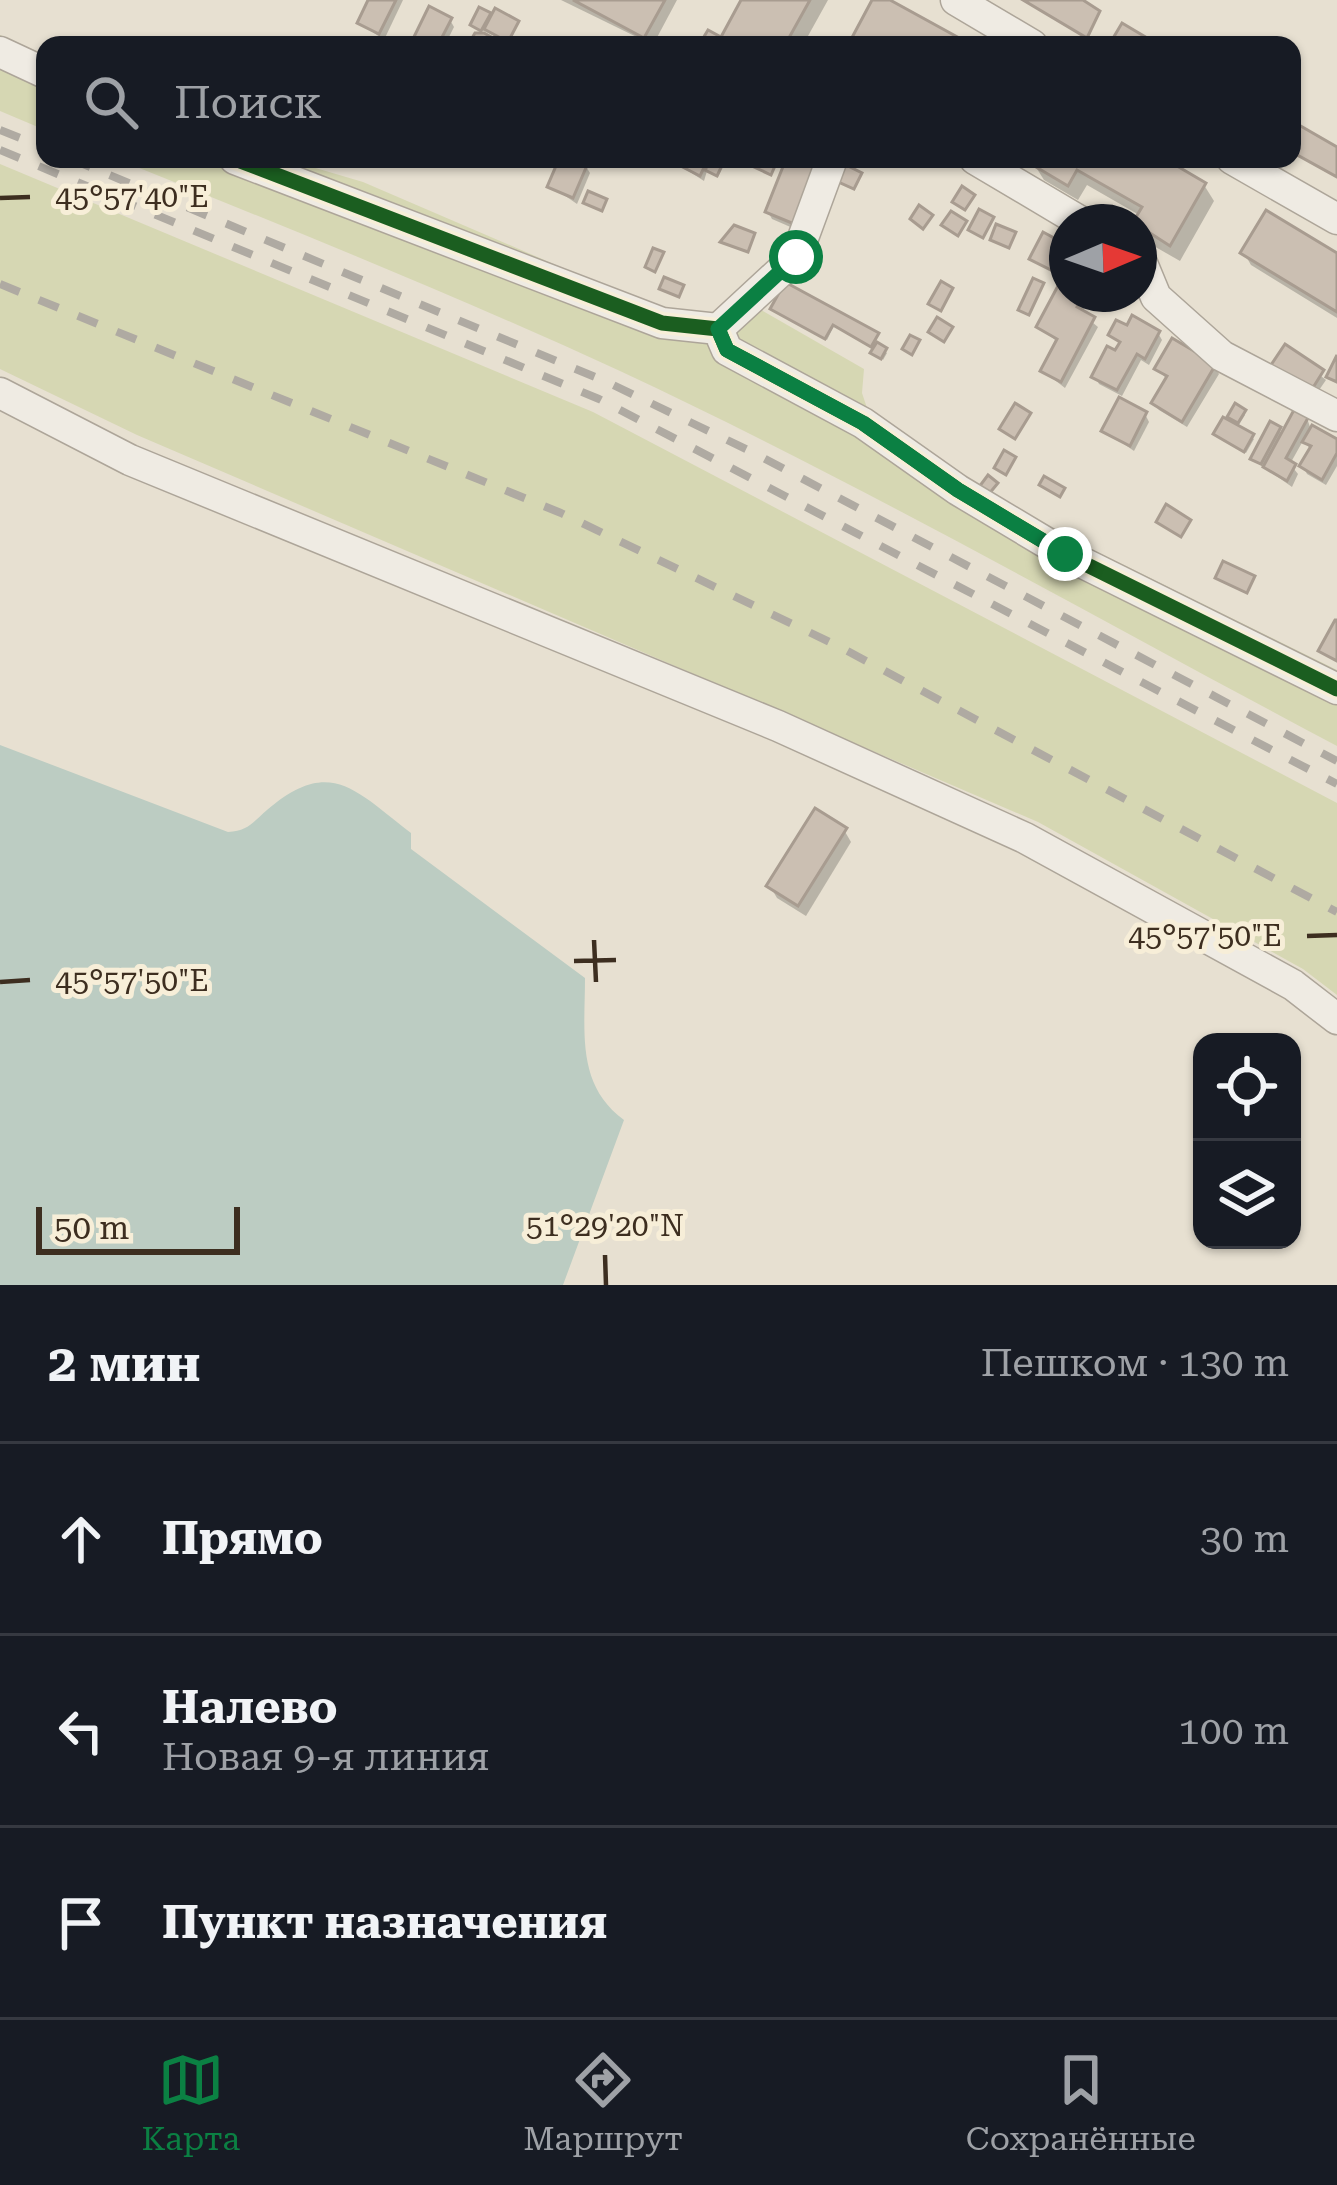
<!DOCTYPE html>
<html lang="ru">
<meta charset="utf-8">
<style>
:root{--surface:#171b24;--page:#20242c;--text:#f1f3f6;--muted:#9ea1a6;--line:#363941;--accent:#0b8043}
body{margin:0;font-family:"Roboto Serif",serif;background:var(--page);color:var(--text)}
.controls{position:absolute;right:36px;bottom:36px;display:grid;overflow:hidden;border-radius:24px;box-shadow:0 3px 9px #0004}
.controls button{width:108px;height:108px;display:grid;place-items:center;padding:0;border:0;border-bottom:3px solid var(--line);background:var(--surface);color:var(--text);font:60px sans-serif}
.compass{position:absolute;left:1049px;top:204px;width:108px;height:108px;border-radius:50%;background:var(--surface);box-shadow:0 3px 9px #0004;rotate:88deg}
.scale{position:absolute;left:36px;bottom:30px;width:204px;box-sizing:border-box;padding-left:12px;border:6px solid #3d2e20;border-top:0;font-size:33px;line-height:42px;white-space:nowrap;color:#3d2e20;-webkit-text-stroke:9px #f7eed8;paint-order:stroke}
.stop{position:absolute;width:36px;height:36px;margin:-27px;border:9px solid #0b8043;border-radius:50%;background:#fff}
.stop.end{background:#0b8043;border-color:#fff;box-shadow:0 3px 12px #0008}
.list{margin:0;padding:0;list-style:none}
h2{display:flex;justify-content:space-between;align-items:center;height:156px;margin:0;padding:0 48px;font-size:51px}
h2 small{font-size:39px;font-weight:400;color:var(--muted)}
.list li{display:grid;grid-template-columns:78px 1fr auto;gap:36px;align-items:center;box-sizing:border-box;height:192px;padding:0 48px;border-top:3px solid var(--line)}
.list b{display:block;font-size:45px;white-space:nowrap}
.list p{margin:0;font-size:39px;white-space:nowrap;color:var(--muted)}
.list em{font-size:39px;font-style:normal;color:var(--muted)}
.icon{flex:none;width:66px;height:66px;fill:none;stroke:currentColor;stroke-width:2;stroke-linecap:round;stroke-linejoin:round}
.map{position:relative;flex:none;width:1337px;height:1285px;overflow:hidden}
.search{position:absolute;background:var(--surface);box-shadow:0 3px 9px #0004;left:36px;right:36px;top:36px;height:132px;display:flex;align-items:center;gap:30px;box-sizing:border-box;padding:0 42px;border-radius:24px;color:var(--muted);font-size:45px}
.sheet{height:732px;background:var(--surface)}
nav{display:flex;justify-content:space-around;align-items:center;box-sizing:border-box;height:168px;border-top:3px solid var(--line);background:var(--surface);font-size:33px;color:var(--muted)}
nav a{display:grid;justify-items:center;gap:6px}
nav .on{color:var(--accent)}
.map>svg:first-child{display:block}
.green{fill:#d6d7b3}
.water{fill:#bcccc2}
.shadow{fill:#0003}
.building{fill:#cbbfb2;stroke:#a89c90;stroke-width:3}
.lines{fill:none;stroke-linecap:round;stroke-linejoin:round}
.minor-casing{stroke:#ada599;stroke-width:33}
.minor{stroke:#efebe3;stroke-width:30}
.rail{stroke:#afaaa2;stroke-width:8;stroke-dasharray:21 21;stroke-linecap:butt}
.cycleway-casing{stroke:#f7eed8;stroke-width:22}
.cycleway{stroke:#1b5e20;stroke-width:15}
.route{stroke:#0b8043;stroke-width:15}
.ticks{fill:none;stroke:#3d2e20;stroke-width:4.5}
.ticks-label{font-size:30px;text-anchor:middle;fill:#3d2e20;stroke:#f7eed8;stroke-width:10;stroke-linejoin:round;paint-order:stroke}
</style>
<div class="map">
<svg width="1337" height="1285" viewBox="0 0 1337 1285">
<rect width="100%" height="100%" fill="#e7e0d1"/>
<g class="green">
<path d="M0 35 45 55V130L0 111Z"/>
<path d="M117 159H285L363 182 663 311 713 316 756 307 864 369 862 393 871 420 968 488 1337 670V746C1099 620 864 485 620 371 455 295 286 227 117 159Z"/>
<path d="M0 164 593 412 1337 803V995L1303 969 1038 822 137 435 0 369Z"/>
</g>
<path class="water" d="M0 745 228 832C248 831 252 823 267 810 330 756 355 790 411 833V849L585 978C585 1032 576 1085 624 1120L563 1285H0Z"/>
<g class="shadow">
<path d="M372 0H403L384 40 360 23Z"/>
<path d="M561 0H677L653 45Z"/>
<path d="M745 0H828L803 45H703L722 41Z"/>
<path d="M480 11 517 23 510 43 475 27Z"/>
<path d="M450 20 454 27 445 45H413Z"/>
<path d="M563 159 585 165 590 173 577 204 551 186Z"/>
<path d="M670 159H727L718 177 707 171 704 181Z"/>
<path d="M789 159 819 171 802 232 772 219 768 212Z"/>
<path d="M849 159H867L861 168Z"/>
<path d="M1037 159H1159L1204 185 1214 201 1180 261 1145 241 1141 216 1087 185 1078 200 1044 180 1034 164Z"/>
<path d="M1244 253 1337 257V318L1251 265Z"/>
<path d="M1061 286 1081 298 1086 305 1081 313 1098 327 1065 388 1043 371 1059 343 1039 327Z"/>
<path d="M774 309 876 335 875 344 887 353 883 360 876 349 834 326 827 340Z"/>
<path d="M1158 333 1162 340 1149 365 1141 360 1122 396 1099 384 1095 376 1121 345 1112 335Z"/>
<path d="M1286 349 1326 380 1313 399Z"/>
<path d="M1214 366 1219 374 1187 427 1159 410 1154 403 1168 380 1157 369Z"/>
<path d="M1236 407 1245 415 1237 428 1254 439 1246 453 1217 434Z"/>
<path d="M1145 414 1149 422 1134 451 1105 431Z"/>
<path d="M1307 418 1310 427 1337 443V466L1326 485 1307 474 1303 466 1311 451 1304 439 1290 464 1298 474 1292 487 1255 461 1279 429 1283 437Z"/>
<path d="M844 830 851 842 806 916 777 898 770 886Z"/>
</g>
<g class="building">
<path d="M368 0H396L379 34 357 23Z"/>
<path d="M573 0H665L644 38Z"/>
<path d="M741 0H810L785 45H699L708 30 721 37Z"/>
<path d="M872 0H890L972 45H848Z"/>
<path d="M1023 0H1083L1100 11 1087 38Z"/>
<path d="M429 6 452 18 438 45H410Z"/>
<path d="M479 7 491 13 481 31 470 25Z"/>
<path d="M495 8 519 21 508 42 484 29Z"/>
<path d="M1122 23 1159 45H1109Z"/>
<path d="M475 33H484L506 45H468Z"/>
<path d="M1292 121 1337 147V177L1292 152Z"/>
<path d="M559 159 588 163 573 198 547 187Z"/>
<path d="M667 159H708L700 176Z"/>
<path d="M711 159H725L717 176 705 170Z"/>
<path d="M757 159H778L771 175 754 167Z"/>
<path d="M786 159 821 169 799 226 765 212Z"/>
<path d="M1034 159H1165L1206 183 1170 246 1133 222 1142 207 1077 170 1068 186 1031 164Z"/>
<path d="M842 163 862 173 854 189 834 180Z"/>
<path d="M962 186 975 195 965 210 952 202Z"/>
<path d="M588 191 607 199 602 211 583 203Z"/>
<path d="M919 205 933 215 923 229 910 219Z"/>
<path d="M979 209 994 217 983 238 968 230Z"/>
<path d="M1266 210 1337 253V312L1240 253Z"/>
<path d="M951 211 967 221 958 236 941 225Z"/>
<path d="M996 224 1016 232 1009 248 990 240Z"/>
<path d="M734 225 755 233 748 252 720 242Z"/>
<path d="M1043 232 1067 245V278L1029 259Z"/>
<path d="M653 248 664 252 655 272 645 267Z"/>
<path d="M664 277 684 285 679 297 659 289Z"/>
<path d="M1033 278 1044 283 1029 315 1018 310Z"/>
<path d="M941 281 953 288 941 311 928 304Z"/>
<path d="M785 282 879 333 871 347 833 325 825 339 770 309Z"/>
<path d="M1060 282 1067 294 1083 295 1077 307 1095 317 1061 382 1040 371 1057 339 1036 327Z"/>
<path d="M1132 315 1160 331 1145 359 1137 354 1117 390 1091 377 1107 346 1115 350 1120 342 1108 335 1116 320 1127 325Z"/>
<path d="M937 317 953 327 944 342 928 332Z"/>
<path d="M910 335 920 340 912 355 902 349Z"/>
<path d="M1172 338 1216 364 1182 422 1151 403 1167 376 1154 369Z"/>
<path d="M877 342 887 348 881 359 870 353Z"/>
<path d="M1285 344 1324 370 1309 394 1269 368Z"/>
<path d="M1337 355V382L1326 377Z"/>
<path d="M1119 397 1147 412 1130 446 1101 431Z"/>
<path d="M1015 403 1031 413 1015 439 999 429Z"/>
<path d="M1235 403 1246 410 1238 423 1227 417Z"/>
<path d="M1295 408 1309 416 1286 458 1296 464 1287 481 1263 467Z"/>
<path d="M1223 417 1254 434 1244 452 1213 434Z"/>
<path d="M1270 421 1281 427 1261 464 1250 459Z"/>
<path d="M1312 425 1337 439V453L1322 480 1299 466 1311 446 1302 442Z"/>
<path d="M1004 450 1016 457 1006 475 994 468Z"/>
<path d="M988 475 998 483 988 495 979 487Z"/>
<path d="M1044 476 1065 488 1060 497 1039 485Z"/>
<path d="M1166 504 1191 520 1181 537 1156 522Z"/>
<path d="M1223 561 1255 576 1247 593 1215 578Z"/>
<path d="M1335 620H1337V661L1318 651Z"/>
<path d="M815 808 847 828 798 906 766 886Z"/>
</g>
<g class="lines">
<g class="minor-casing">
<g id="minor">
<path d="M956 0 1032 45"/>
<path d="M0 52 45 73"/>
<path d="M235 159 662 323 718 329 727 350 863 423 958 490 1065 554 1337 689"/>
<path d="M975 159 1081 222"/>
<path d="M1232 159 1337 219"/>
<path d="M1139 256 1156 297 1222 356 1337 416"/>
<path d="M718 329 796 257 832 159"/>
<path d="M0 393 130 460 778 726 1025 838 1293 985 1337 1019"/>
</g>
</g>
<use href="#minor" class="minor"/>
<g class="rail">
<path d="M0 130 45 148"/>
<path d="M0 150 599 399 1337 784"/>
<path d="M71 159 607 382 752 452 1337 761"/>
<path d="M0 284 561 513 838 646 1337 912"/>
</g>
<g class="cycleway-casing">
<path id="cycleway" d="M235 159 662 323 718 329 727 350 863 423 958 490 1065 554 1337 689"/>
</g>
<use href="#cycleway" class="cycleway"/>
</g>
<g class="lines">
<path class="route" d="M796 257 718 329 727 350 863 423 958 490 1065 554"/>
</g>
<path class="ticks" d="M0 198 30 197M1307 936 1337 935M594 940 596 982M574 961 616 960M0 982 30 980M605 1255 606 1285"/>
<g class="ticks-label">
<text x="132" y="207">45°57'40"E</text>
<text x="1205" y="946">45°57'50"E</text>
<text x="132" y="991">45°57'50"E</text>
<text x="605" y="1236">51°29'20"N</text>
</g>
</svg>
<div class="controls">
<button><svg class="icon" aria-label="locate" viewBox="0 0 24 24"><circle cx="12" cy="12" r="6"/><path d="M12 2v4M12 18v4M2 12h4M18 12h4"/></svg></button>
<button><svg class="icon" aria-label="layers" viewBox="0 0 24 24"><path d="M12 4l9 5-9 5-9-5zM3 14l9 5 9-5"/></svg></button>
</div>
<svg class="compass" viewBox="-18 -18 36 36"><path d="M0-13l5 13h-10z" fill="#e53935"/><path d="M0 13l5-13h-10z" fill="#9ea1a6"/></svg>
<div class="scale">50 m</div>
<div class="stop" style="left:796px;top:257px"></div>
<div class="stop end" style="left:1065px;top:554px"></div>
<div class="search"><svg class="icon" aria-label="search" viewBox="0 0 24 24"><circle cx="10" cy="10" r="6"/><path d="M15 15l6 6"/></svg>Поиск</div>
</div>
<section class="sheet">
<h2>2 мин<small>Пешком · 130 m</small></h2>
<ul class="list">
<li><svg class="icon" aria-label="ahead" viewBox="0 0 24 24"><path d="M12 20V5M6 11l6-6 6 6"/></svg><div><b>Прямо</b></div><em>30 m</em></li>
<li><svg class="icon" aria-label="left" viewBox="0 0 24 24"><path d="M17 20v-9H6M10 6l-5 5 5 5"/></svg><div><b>Налево</b><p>Новая 9-я линия</p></div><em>100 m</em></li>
<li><svg class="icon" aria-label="arrive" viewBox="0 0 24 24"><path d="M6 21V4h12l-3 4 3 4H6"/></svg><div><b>Пункт назначения</b></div></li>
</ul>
</section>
<nav>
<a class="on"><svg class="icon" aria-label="map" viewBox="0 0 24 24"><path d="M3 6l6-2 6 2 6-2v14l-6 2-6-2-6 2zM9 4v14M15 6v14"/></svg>Карта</a>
<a><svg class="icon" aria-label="directions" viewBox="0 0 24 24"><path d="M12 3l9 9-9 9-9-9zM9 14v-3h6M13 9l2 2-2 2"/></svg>Маршрут</a>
<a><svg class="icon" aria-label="saved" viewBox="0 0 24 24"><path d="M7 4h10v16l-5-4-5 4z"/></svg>Сохранённые</a>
</nav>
